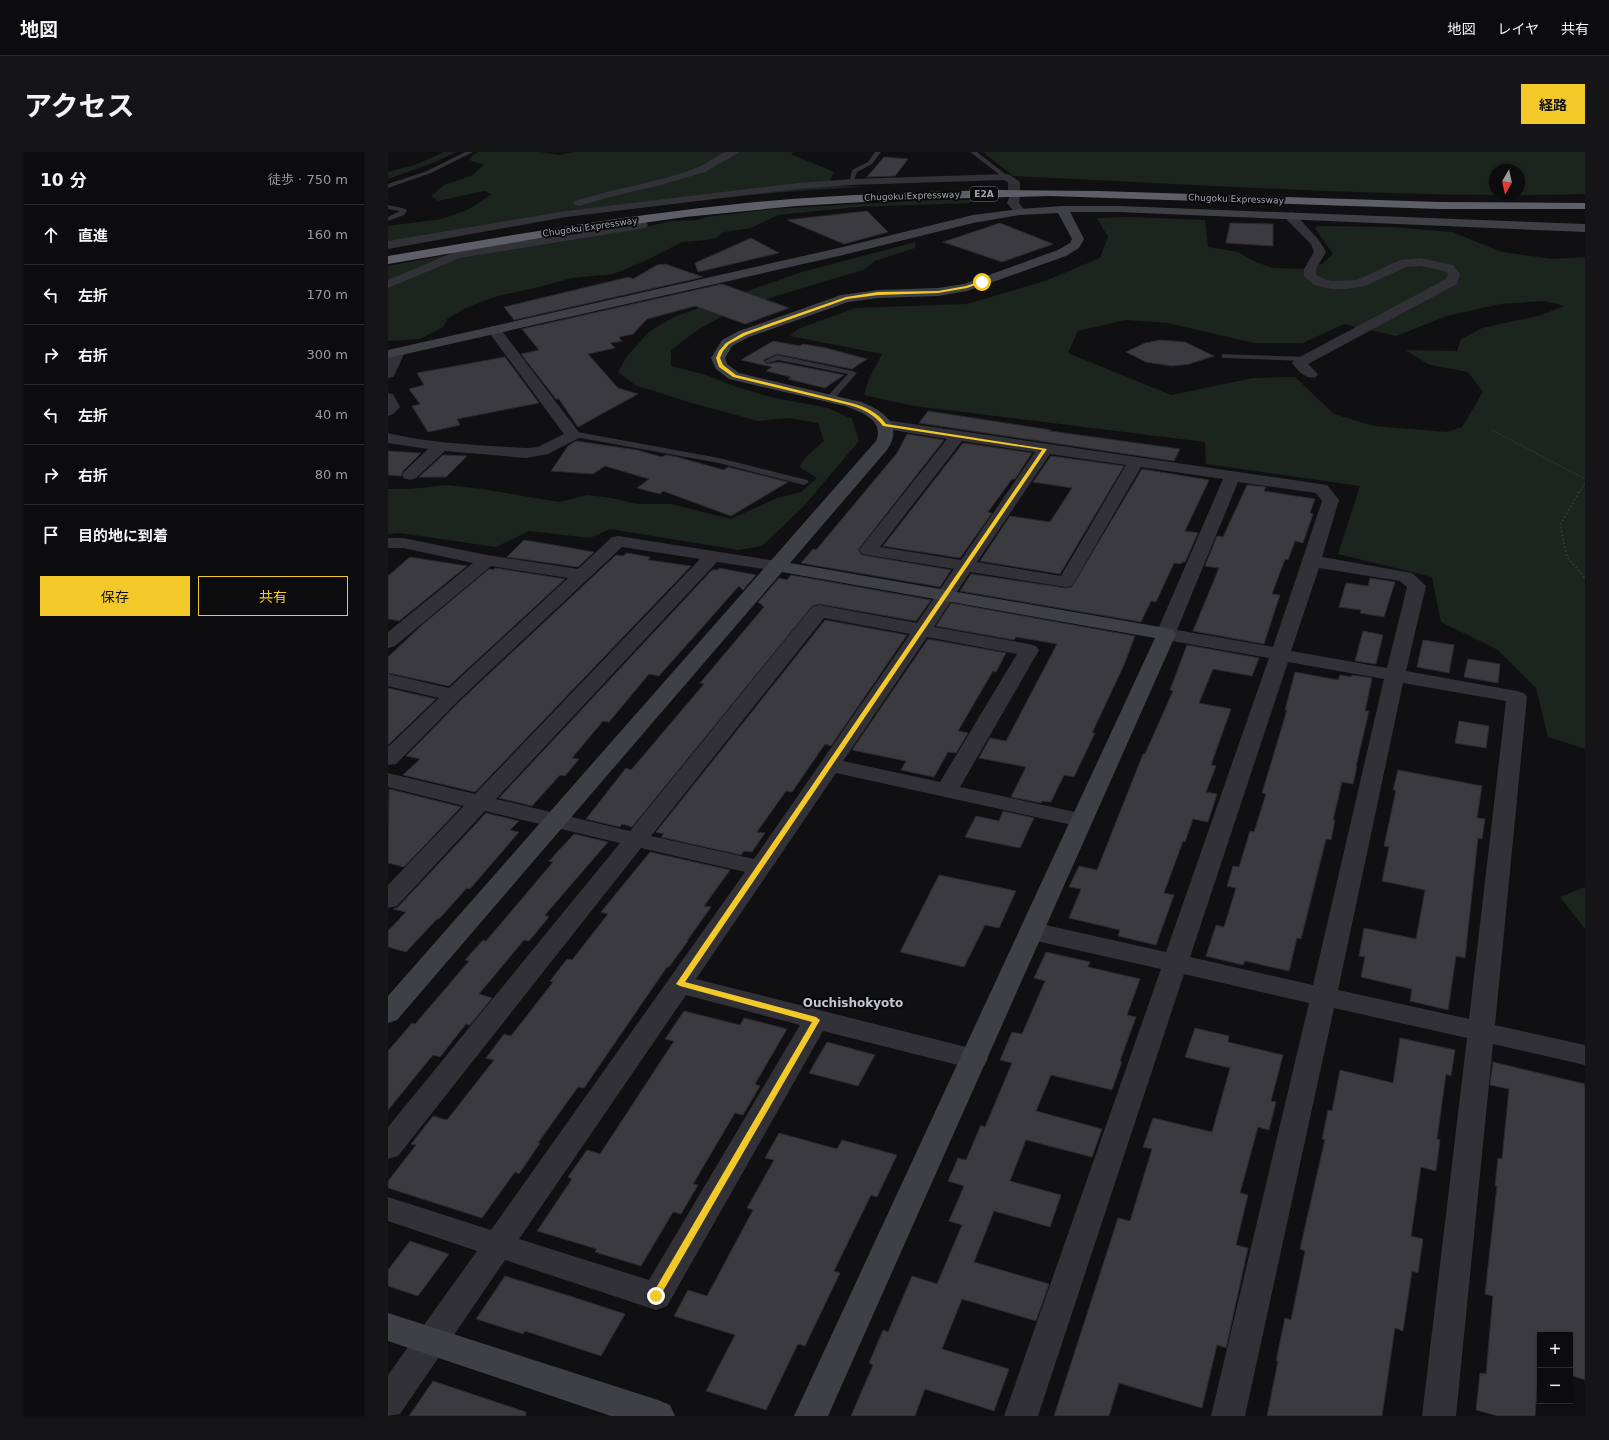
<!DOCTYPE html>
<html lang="ja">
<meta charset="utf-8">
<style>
:root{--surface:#0c0c0e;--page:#151517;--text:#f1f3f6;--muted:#9a9b9e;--line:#2c2c2e;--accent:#f2c928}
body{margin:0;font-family:"DejaVu Sans","Noto Sans JP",sans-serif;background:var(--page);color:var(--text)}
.controls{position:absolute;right:12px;bottom:12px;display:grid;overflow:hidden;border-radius:0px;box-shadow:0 1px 3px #0004}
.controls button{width:36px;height:36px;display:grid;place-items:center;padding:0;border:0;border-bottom:1px solid var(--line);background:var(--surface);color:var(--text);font:20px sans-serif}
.compass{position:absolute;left:1101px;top:12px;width:36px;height:36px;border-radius:50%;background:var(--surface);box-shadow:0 1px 3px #0004;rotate:189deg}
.stop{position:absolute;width:12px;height:12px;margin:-9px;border:3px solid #f2c928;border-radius:50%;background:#fff}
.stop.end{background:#f2c928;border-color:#fff;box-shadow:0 1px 4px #0008}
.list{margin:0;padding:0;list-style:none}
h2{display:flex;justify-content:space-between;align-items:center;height:52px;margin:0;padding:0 16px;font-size:17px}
h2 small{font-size:13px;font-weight:400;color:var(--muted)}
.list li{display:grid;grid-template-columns:26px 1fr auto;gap:12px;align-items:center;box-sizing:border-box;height:60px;padding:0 16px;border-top:1px solid var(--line)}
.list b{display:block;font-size:15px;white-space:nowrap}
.list em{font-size:13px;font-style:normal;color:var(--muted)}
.actions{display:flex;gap:8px;padding:12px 16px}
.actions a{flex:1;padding:9px 0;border:1px solid var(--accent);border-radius:0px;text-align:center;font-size:14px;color:var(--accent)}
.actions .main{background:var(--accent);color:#111}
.icon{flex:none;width:22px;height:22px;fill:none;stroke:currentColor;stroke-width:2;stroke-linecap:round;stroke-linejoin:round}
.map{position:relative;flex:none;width:1197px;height:1264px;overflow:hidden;border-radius:0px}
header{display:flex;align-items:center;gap:24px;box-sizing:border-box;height:56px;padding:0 20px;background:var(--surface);border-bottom:1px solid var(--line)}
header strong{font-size:19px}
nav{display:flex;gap:22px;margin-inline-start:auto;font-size:14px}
.intro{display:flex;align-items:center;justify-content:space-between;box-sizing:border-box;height:96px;padding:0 24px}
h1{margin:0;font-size:28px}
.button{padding:10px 18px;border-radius:0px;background:var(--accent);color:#111;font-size:14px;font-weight:700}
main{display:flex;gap:24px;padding:0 24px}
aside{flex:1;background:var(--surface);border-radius:0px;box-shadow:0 1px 3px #0004}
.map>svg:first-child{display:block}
.green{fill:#1c241e;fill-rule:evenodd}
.building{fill:#3a3a3f;stroke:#2b2a2e}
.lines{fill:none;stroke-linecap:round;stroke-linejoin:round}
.street-tunnel{stroke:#2d2e32;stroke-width:12;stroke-dasharray:12 6;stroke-linecap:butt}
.path-far1{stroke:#37383d;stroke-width:1.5;stroke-dasharray:1 1.5;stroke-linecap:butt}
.path{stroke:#37383d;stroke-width:2;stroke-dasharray:1.5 2.5;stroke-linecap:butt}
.lane{fill:#313137;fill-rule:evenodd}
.street{fill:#313137;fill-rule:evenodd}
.secondary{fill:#3f4046;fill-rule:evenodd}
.highway{fill:#5d5e68;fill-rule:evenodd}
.route{fill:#f2c928}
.labels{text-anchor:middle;stroke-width:4;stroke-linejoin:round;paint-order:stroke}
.shield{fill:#0b0b0c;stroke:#747681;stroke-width:1}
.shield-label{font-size:9px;font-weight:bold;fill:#a1a4b3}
.far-street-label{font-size:9px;fill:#a1a4b3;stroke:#0b0b0c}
.quarter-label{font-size:12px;font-weight:bold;fill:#c2c4cf;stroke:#0b0b0c}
</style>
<header>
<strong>地図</strong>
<nav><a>地図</a><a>レイヤ</a><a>共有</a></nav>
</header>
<div class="intro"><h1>アクセス</h1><a class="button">経路</a></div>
<main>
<aside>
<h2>10 分<small>徒歩 · 750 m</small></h2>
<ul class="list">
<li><svg class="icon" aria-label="ahead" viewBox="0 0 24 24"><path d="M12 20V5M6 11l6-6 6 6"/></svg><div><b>直進</b></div><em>160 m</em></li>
<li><svg class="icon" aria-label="left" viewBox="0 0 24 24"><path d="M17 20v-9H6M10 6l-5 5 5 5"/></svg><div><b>左折</b></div><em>170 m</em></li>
<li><svg class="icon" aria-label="right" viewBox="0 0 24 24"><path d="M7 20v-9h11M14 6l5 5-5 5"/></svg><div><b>右折</b></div><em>300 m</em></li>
<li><svg class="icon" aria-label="left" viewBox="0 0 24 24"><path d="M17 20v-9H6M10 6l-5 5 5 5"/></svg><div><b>左折</b></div><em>40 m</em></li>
<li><svg class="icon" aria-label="right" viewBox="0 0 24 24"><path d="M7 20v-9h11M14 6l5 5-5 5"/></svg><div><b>右折</b></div><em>80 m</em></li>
<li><svg class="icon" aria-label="arrive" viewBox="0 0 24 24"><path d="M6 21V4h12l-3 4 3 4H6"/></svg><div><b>目的地に到着</b></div></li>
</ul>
<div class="actions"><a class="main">保存</a><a>共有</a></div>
</aside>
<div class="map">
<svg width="1197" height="1264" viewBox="0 0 1197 1264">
<rect width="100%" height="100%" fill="#101012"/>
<g class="green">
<path d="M56 0H69L42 12 0 27V20L27 13Z"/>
<path d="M90 0H152L171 3 186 0H406L403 2 446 20 440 33 478 35C318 42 159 68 0 90V74L54 67 81 57 104 42 96 39 50 49 43 44 56 33 83 24 96 13 81 8 85 3Z"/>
<path d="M595 0H1197V42C1006 47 815 32 625 24ZM1107 18H1131V42H1107Z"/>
<path d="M539 48H587L581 51 469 55 390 63 363 76 336 80 328 86 319 88 294 90 257 109 225 122 184 126 147 136 109 144 78 156 60 166 55 175 32 187 0 189V114L96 96 242 78 285 69 309 68 319 65 385 57Z"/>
<path d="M741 65 817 68 820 95 850 100 866 109 884 116 918 117 934 112 945 102 927 76 930 74 1002 75 1064 80 1114 100 1164 107 1197 105V597L1160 585 1148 536 1110 498 1053 470 1044 425 950 402 972 334 818 312 817 290 526 254 476 243 481 227 494 202 402 184 410 177 467 156 579 152 657 129 712 106 720 85 709 66ZM1156 149 1177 154 1150 164 1094 176 1073 187 1069 199 1017 198 1042 213 1080 220 1095 240 1074 275 1059 280 986 274 946 262 907 225 865 226 783 243 680 201 690 179 737 168 780 171 866 191H915L956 172 1008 184 1059 164 1112 152Z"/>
<path d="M528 90 527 96 487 109 475 118 388 144 338 162 311 177 283 198V214L318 223 346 234 382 245 440 256 464 267 471 289 415 355 374 394 350 398 222 377 202 386 141 379 108 395 12 381 0 382V337H23L58 333 94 337 171 350 200 343 223 346 249 352H283L343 367 389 346 413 340 429 326 411 315 419 304 436 289 430 271 401 266 370 269 300 250 247 233 230 220 239 204 262 179 288 164 414 120Z"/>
<path d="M1197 735V777L1172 745Z"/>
</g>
<g class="building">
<path d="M496 5 520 7 507 24 479 25Z"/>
<path d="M479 59 500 80 456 92 399 68Z"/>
<path d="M612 71 665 92 614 110 555 90Z"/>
<path d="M842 71 885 72V94L838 91Z"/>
<path d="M363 86 391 101 310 120 307 111Z"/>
<path d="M277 112 315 125 126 168 116 155 241 125 245 127 269 113Z"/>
<path d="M334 132 401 156 357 172 307 154 259 167 245 182 231 185 234 189 222 191 227 196 200 202 230 236 250 242 190 275 171 247H168L133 202 151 198 134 177Z"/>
<path d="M772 188 797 190 826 204 801 212 784 214 758 210 738 200 757 191Z"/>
<path d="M385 189 412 194 415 192 438 196 479 207 464 217 389 202 375 208 379 212 390 210 456 223 437 236 400 227 403 225 378 219 384 215 353 208Z"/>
<path d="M117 205 151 251 69 267 72 273 40 280 24 254 32 252 21 237 36 233 29 221Z"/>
<path d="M540 259 663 278 662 279 792 297 786 309 531 271Z"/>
<path d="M519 282 556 288 470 398 474 403 563 418 552 435 413 411 425 397 428 398 509 301Z"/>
<path d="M188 289 249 298 274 305 278 303 289 305 336 318 340 315 400 330 343 364 275 339 272 342 249 336 261 327 217 314 205 322 163 319 180 294Z"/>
<path d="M575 291 644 301 627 327H624L600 360 604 361 572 406 495 394Z"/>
<path d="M0 299 33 301 15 319 13 324 0 323Z"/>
<path d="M55 303 79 304 58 325H31Z"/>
<path d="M663 304 736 314 672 422 592 409 622 364 662 370 684 336 645 330Z"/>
<path d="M754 317 821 328 797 379 810 381 797 410H794L793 412 786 411 768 450 763 449 753 470 572 439 583 422 678 436 684 435Z"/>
<path d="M859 333 878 335 876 339 927 347 922 361 925 362 915 391 907 389 900 408 897 407 884 442 892 443 876 492 805 479 831 416 817 414 829 384 835 385Z"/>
<path d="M136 388 160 392 206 400 190 415 119 405Z"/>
<path d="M239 401 262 405 260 408 303 414 87 640 15 623 32 607 18 604 73 548 228 403 235 404Z"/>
<path d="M22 405 79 414 11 469 0 467V424Z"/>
<path d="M107 416 177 427 61 534 0 521V505L34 473 101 417 105 418Z"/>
<path d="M331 416 368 423 355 438 351 434 271 524 261 522 221 570 215 569 184 606 191 607 177 624 172 623 144 654 111 646 324 418H330Z"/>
<path d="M403 423 543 448 528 469 431 452 424 454 244 675 234 672 232 675 198 667 238 616 243 618 316 532 312 531 376 455 370 450 391 426 399 428Z"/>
<path d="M982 426 1007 430 996 465 972 461 973 458 951 455 958 431 980 434Z"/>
<path d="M563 451 747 484 736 513 704 581H707L686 625 676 623 663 650 654 649 653 651 623 645 638 615 591 606 602 586 618 589 669 492 628 485 626 488 548 474Z"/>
<path d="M437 468 519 483 443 594 437 592 404 640 398 639 369 680 377 681 364 700 356 699 353 703 273 685 276 682 268 680Z"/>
<path d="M975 479 995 483 988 512 967 509Z"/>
<path d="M540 487 618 501 608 520 605 519 570 579 580 581 568 601 560 600 546 625 513 618 518 609 464 598Z"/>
<path d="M1035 488 1066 493 1061 521 1029 515Z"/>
<path d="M799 493 871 506 864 524 825 517 811 551 843 557 823 613 828 614 818 640 829 642 820 670 805 667 797 690 795 689 776 741 786 743 768 793 730 784 732 778 681 766 693 737 681 735 691 714 709 718 755 602H757L785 539 782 538Z"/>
<path d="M1080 507 1112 512 1110 531 1076 525Z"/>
<path d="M907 520 950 528 952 523 963 525 964 523 984 526 977 559H981L968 614H969L965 632 954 630 945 668H947L943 688 938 687 913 787 909 786 901 819 857 809 855 813 818 804 828 773 836 775 848 736 839 734 845 714 851 715 862 679 866 680 878 642 874 641 899 558H897Z"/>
<path d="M0 536 48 547 0 593Z"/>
<path d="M1071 569 1101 574 1098 596 1067 591Z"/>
<path d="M1010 618 1094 634 1089 666 1097 667 1094 687 1090 686 1077 806 1068 804 1060 858 1022 849 1024 837 973 825 977 805 971 804 976 776 1028 787 1037 738 994 729 1001 695 996 694 1008 638H1005Z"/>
<path d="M1 637 73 655 16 715 0 711Z"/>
<path d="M615 659 646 666 632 696 577 685 588 664 611 669Z"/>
<path d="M98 661 131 669 122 678 131 680 82 737 79 736 51 767H49L18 800 0 795V779L18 760 5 757 10 755Z"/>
<path d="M186 682 220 690 157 763 161 765 141 789 136 788 91 842 104 846 82 873 78 872 52 905 45 903 0 958V899L24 871 27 872 81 809 77 808 95 788 98 789 165 710 161 709Z"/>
<path d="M262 700 342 718 316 754 323 755 299 789H300L281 815H279L196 936 190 935 150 991H152L131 1022 127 1020 94 1066 0 1036V1029L28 993 23 992 45 964 59 968 106 908 98 906 116 882 123 884 165 830 162 829 179 807 184 808 220 762 213 760Z"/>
<path d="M551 723 628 739 611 776 597 773 576 815 512 800Z"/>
<path d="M658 800 702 810 700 815 752 827 739 863 748 865 732 909 734 910 724 938 663 923 648 959 714 977 704 1005 638 988 622 1029 673 1043 662 1075 606 1059 586 1110 661 1132 648 1169 574 1147 554 1197 621 1217 606 1259 537 1237 527 1264H463L485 1213 481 1211 495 1178 500 1180 524 1124 549 1132 574 1073 561 1069 576 1034 560 1029 570 1006 578 1008 593 973 597 975 624 911 612 908 624 880 634 882 657 829 646 826Z"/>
<path d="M296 859 352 873 356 866 399 877 367 932 372 934 355 963 347 961 305 1032 310 1033 293 1062 285 1060 253 1114 207 1100 209 1097 149 1079 184 1027 180 1025 199 998 212 1002 286 889 277 887Z"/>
<path d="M807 876 841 884 840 890 895 903 883 949 888 950 881 978 870 975 852 1041 860 1043 848 1093 860 1096 838 1196 829 1193 814 1256 731 1231 721 1264H666L730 1066 742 1069 764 997 755 995 765 966 824 980 842 916 797 905Z"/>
<path d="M1012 886 1067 898 1063 924 1058 922 1049 987 1052 988 1048 1019 1033 1015 1023 1084 1035 1087 1030 1121 1024 1119 1015 1179 1007 1176 994 1264H879L890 1209H888L897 1166 903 1168 917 1099 912 1097 937 987H934L940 958 944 959 952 918 1005 931Z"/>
<path d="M439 890 487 903 470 934 421 921Z"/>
<path d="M1105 910 1197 932V1228L1182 1223V1183H1152V1215H1151L1147 1264H1110L1088 1258 1092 1221 1098 1222 1105 1144 1097 1142 1109 1034H1107L1110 1006 1114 1007 1121 937 1102 933Z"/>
<path d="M391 981 449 997 454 988 509 1003 489 1045 483 1043 446 1119 452 1121 417 1194 410 1192 378 1258 318 1239 347 1183 286 1164 300 1138 319 1144 365 1058 359 1056 386 1008 377 1006Z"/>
<path d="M22 1089 61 1102 30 1144 0 1134V1118Z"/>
<path d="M117 1124 185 1145 237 1162 213 1204 137 1179 135 1182 88 1167Z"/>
<path d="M45 1229 138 1260V1264H21Z"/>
</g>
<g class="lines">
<path class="street-tunnel" d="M626 30V46"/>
<g class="path-far1">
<path d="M1104 278 1197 327"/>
<path d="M1191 341 1197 331"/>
</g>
<path class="path" d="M1191 340 1172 373 1179 405 1197 426"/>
<g class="lane">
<path d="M77 0H85L43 21 0 36V32L39 19Z"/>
<path d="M487 0H493L484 12 469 20 465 31H461L464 18 480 10Z"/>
<path d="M582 0H589L621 25 616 26Z"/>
<path d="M0 53 18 57 19 58 16 63 0 69V65L12 59 0 57Z"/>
<path d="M834 202 919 205 923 207 919 209 837 206H834Z"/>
<path d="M389 203 465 219 469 221 444 249H441L437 247 460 222 390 208 380 211 376 209Z"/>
<path d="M184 279 331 306 419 328 421 330 416 333 331 311 181 284 180 282 181 280Z"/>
</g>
<g class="street">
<path d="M338 0H352L317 20 273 33 222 45 191 54 187 53 185 51 187 49C227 36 269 31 308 16 319 12 327 4 338 0Z"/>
<path d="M618 22 622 23 632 30 630 32H622L616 28 463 33 410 37 178 65 0 97V89L178 59 410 31 463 27Z"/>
<path d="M626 43 630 44 632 46 631 51 638 60 636 62H628L619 51 622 44Z"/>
<path d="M904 60 908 62C917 75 931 85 938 100L928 117V123L936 127 943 129 969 128 1012 108 1032 106 1065 113 1072 122 1069 132 920 212 930 222 928 225C918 228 910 219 904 211L906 208 1058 127 1060 122 1057 119 1032 114 1018 115 977 134 958 137H943L926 133 916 124V117L926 100 923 92 899 68 898 64 900 62Z"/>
<path d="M254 69 258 70 260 73 258 76 72 106 0 136V128L69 99Z"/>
<path d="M106 174 111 175 193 283 191 286 160 302 138 306 57 299 28 326 22 328 16 326 14 323 16 320 40 297 0 291V281C44 292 92 293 138 296L150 295 176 282 99 178 101 175Z"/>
<path d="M10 196 15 197 17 200 7 222 5 225 0 226V206L5 197Z"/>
<path d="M0 241 5 242 12 255 5 262 0 264Z"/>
<path d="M497 268 939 333 951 348 934 405 1024 421 1038 434 1018 519 1129 539 1136 541 1139 545 1107 873 1197 893V913L1105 892 1068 1264H1034L1079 886 946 856 857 1264H823L921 851 796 822 650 1264H616L773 817 644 788 635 785 632 779 635 773 644 770 778 800 881 506 778 488 771 486 768 482 835 327 753 315 684 434 678 435 582 420 546 475 641 492 648 494 651 498 572 635 701 663 704 668 701 673 693 675 448 621 308 827 586 897 596 900 600 907 596 914 586 917 435 879 279 1154 268 1158 117 1108 12 1262 0 1264V1223L89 1099 0 1069V1045L103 1078 357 720 253 696 10 1004 0 1007V975L232 691 97 659 9 754 0 756V733L76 654 0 635V621L87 642 312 407 234 395 72 547 8 612 0 613V595L51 546 0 534V522L61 536 180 426 103 414 7 494 0 496V480L85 411 15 396H0V386H15L99 403 190 417 224 385 230 384 395 410 398 414 395 418 389 419 329 410 108 647 242 679 424 455 431 453 529 471 566 417 480 403 474 402 471 398 559 287 492 276 489 273 492 270ZM574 289 647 300 573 408 492 395ZM662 302 738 313 673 424 589 410ZM850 330 928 341 934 349 885 495 789 478ZM931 416 1012 429 1019 435 999 516 903 499ZM436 466 522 482 366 707 263 684ZM539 485 629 502 552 630 455 609ZM900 510 996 527 925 833 802 805ZM1015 531 1118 549 1081 867 950 838ZM298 843 412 873 261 1128 131 1087Z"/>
</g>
<g class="secondary">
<path d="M674 54H731L1197 72V80L731 60H682L696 87 691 96 678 104 579 139 550 144 490 146 460 150 361 185 344 194 337 206 339 212 351 221 473 250C496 259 516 273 499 298L402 411 778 476 785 478 788 482 440 1264H406L767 486 394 420 9 868 0 871V844L488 289C497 268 473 260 457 254L341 227 328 217 323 206 334 188 351 179 453 143 490 138 550 136 576 132 670 98 682 91 684 87 670 61 632 63 585 71 455 103 0 206V198L455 95 585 63 632 57Z"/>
<path d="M0 1161 270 1248 282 1253 287 1264H223L0 1189Z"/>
</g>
<path class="highway" d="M612 38 711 39 1052 50 1197 51V57H1052L662 44 510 48 408 54 297 65 170 83 0 112V104C113 85 226 65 340 53 430 43 521 40 612 38Z"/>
</g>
<path class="route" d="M593 129 596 130 579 136 550 141 490 143 459 147 358 183 341 192 335 199 332 206 335 213 348 223 463 251C478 255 489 260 498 272L659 297 297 830 428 865 432 868 271 1146H265L263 1144 265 1141 424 870 292 834 288 832 654 298 495 274C486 262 475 257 461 253L345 225 331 215 328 206 331 199 338 191 355 181 458 145 490 140 550 139 578 134Z"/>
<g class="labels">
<rect class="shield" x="582" y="35" width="28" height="14" rx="3"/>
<g class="shield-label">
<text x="596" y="45">E2A</text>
</g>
<g class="far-street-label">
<text transform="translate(524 44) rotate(-2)" y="3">Chugoku Expressway</text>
<text transform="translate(848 47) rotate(2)" y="3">Chugoku Expressway</text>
<text transform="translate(202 75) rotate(-8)" y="3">Chugoku Expressway</text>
</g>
<g class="quarter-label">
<text x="465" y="855">Ouchishokyoto</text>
</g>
</g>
</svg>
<div class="controls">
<button>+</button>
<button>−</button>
</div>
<svg class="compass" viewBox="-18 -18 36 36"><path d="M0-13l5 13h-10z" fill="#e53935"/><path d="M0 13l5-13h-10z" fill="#9a9b9e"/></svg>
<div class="stop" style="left:594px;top:130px"></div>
<div class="stop end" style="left:268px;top:1144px"></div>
</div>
</main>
